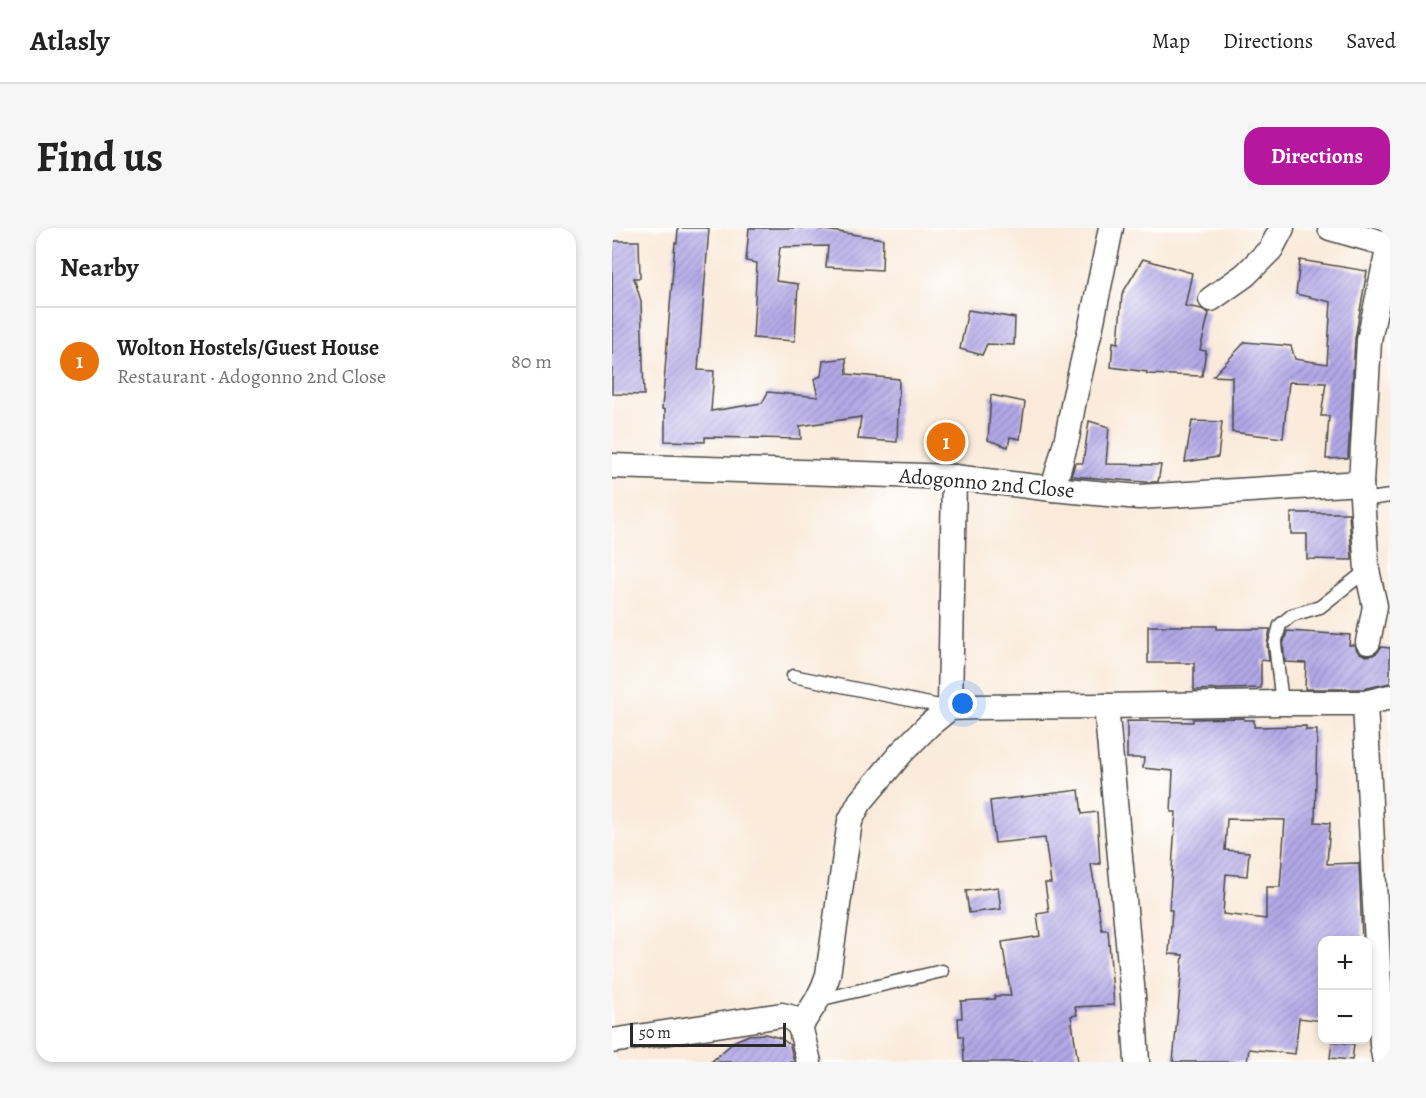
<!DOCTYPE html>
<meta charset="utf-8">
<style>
:root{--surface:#fff;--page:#f6f6f6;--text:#222;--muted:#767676;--line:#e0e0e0;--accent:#b5179e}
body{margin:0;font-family:Alegreya,serif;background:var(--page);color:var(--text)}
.controls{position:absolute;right:18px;bottom:18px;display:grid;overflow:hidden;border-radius:12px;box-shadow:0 3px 9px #0003}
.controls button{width:54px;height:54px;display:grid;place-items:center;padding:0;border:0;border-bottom:2px solid var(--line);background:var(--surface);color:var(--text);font:30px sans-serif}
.scale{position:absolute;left:18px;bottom:15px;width:156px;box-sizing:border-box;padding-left:6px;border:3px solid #2b2b2b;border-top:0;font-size:16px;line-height:21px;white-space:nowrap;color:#2b2b2b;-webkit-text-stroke:4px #fff;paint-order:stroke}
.you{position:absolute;left:351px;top:476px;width:21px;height:21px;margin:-15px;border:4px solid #fff;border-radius:50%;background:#1a73e8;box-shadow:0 0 0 9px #1a73e833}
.badge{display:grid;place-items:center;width:39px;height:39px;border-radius:50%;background:var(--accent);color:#fff;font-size:20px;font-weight:700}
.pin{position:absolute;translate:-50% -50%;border:3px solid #fff;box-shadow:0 2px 6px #0006}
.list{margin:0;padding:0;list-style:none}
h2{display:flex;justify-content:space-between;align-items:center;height:78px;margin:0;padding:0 24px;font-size:26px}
h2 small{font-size:20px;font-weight:400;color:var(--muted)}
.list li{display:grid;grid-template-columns:39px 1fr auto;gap:18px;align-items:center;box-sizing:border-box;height:108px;padding:0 24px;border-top:2px solid var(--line)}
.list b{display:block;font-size:22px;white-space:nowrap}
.list p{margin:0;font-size:20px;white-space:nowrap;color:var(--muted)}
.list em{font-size:20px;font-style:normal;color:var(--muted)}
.map{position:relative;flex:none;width:778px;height:834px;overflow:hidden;border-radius:18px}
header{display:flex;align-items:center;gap:36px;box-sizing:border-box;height:84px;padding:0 30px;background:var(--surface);border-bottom:2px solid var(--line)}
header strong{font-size:28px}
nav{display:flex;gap:33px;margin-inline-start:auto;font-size:21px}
.intro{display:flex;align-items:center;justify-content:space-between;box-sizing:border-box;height:144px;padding:0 36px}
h1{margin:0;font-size:42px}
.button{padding:15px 27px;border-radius:18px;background:var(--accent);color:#fff;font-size:21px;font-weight:700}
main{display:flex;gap:36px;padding:0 36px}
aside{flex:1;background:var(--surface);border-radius:18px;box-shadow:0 3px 9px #0003}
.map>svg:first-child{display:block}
.building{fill:url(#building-hatch);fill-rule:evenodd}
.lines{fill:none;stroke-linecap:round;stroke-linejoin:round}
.lane-casing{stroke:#4a4845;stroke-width:15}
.street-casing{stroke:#4a4845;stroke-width:27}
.lane{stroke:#fff;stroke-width:12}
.street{stroke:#fff;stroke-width:24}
.labels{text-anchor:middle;stroke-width:6;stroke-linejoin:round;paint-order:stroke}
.street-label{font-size:21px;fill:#2b2b2b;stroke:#fff}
</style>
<header>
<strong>Atlasly</strong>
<nav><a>Map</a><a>Directions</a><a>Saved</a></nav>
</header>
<div class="intro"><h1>Find us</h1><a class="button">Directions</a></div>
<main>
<aside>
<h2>Nearby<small></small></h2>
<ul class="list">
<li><span class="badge" style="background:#e8710a">1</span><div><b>Wolton Hostels/Guest House</b><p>Restaurant · Adogonno 2nd Close</p></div><em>80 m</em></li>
</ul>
</aside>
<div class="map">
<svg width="778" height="834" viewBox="0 0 778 834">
<defs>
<pattern id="building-hatch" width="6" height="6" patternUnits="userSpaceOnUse" patternTransform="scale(1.5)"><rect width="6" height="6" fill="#b2a8e7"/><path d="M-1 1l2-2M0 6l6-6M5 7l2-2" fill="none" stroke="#9189bb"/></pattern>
</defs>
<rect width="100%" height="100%" fill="#fff"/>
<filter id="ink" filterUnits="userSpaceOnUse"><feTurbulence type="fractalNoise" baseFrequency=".0167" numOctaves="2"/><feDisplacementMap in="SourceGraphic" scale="12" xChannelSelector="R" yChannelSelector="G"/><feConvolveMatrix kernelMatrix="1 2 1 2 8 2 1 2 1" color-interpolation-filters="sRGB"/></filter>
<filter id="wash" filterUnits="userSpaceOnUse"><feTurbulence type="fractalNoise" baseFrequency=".008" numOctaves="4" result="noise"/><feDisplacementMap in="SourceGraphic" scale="24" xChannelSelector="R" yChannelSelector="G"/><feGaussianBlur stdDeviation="1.35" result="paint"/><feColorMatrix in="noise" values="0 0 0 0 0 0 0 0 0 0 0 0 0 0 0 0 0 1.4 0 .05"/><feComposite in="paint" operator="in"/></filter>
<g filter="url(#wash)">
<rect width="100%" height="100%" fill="#f9eada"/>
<g id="blocks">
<g class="building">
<path d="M66 0H97L86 142 102 143 99 183 150 175 156 164 206 169 202 151 209 148 211 133 234 130 235 146 287 151 285 214 246 211 249 189 188 198 189 211 93 209V214L53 213V182L50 181 63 15H65Z"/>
<path d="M137 0H207V1L271 11 270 42 214 39 216 18 168 19 164 53 186 56 183 113 141 110 145 35 134 33Z"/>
<path d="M0 13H27L28 50H22L29 73 32 167 0 166Z"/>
<path d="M531 31 580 45 573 78 590 81 597 85 588 122 594 123 590 148 535 146V144L499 139 501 114 506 115 510 66Z"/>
<path d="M688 32 755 43 743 111 736 230 714 231 717 188H709L714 155 677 154 671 210 620 204V149L601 148 633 114 679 118 683 131 715 136 719 74 684 66Z"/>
<path d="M356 82 403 90 402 117 375 116 370 127 348 121Z"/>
<path d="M379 167 413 174 408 211 398 209 396 219 376 212Z"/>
<path d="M477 193 497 199 494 236 549 237 546 254H533L459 248 463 235H471Z"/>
<path d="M580 193 610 194 606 229 573 234Z"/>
<path d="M679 285H737L740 332 695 331V306H679Z"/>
<path d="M536 398H605V401H658L655 417 657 433 649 432V460L582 462V435H536Z"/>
<path d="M675 403 738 407 737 417H742L746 424 754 428 761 427 766 424 769 419 778 420V455L751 461H693L694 435 673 434 671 417Z"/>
<path d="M632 490V492H642V499L694 498V502H705L703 594 718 595 715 636 747 635 750 712H711V793L687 790 683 826 637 821 635 834H561L571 727 557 726 560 682H557L564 584H559L561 543 531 540 532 530H515V493L581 494V491ZM615 591 673 592 668 659H654V691L611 686 614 646 635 648 637 624 613 622Z"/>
<path d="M467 562 470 586 485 584 488 636H479L490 702H496L502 777 463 779 465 787 459 788 466 834H352L351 808H347L346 790H350L349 773 383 771V768H399L390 714 428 708 425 686 437 684 433 655H439L433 610 383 615 378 573Z"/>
<path d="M386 659 389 681 357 685 354 663Z"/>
<path d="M153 806 168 810 178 817 182 834H99L123 813 137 807Z"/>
<path d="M720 813 742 816 740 832 718 830Z"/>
</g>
</g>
</g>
<g filter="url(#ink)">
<use href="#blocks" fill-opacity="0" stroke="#4a4845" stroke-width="1.5"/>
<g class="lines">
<g class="lane-casing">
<g id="lane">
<path d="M750 272 778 268"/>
<path d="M181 448 337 480"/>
<path d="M670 475 663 416 668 397 680 387 708 379 755 342"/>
<path d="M206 772 330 743"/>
</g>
</g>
<g class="street-casing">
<g id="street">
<path d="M718 0 778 17"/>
<path d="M599 71 633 47 659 21 670 0"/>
<path d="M0 238 342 249 441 261 527 269 749 255"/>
<path d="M441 261 455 210 462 172 479 98 499 0"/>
<path d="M756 414 763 378 755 342 749 255 757 112 777 17"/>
<path d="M753 475 770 817 773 834"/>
<path d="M494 478 521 768 525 834"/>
<path d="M338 480 342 249"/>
<path d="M0 813 170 787 178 789 188 798"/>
<path d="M197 834 188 798C199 782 210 767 216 747L238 593 248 574 290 524 317 497 338 480 364 479 494 478 670 475H753L778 469"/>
</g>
</g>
<use href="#lane" class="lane"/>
<use href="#street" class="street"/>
</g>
</g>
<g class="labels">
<g class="street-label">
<text transform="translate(375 255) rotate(5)" y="7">Adogonno 2nd Close</text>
</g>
</g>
</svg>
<div class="controls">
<button>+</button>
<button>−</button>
</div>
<div class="scale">50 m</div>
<div class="you"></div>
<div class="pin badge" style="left:334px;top:214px;background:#e8710a">1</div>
</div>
</main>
